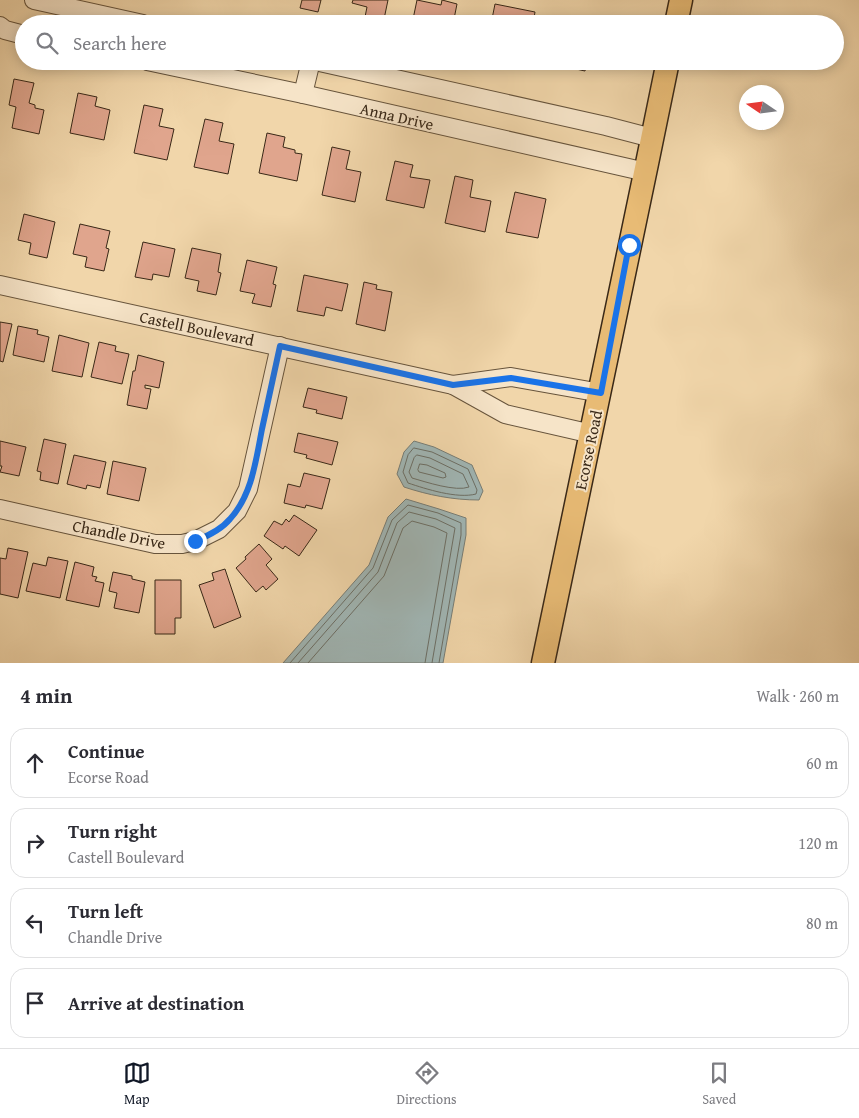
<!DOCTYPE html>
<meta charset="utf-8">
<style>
:root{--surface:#fff;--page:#f7f7f7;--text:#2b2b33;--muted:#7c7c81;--line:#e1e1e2;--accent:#111827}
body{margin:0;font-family:"Gentium Book Plus",serif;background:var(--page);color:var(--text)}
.compass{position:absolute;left:739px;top:85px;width:45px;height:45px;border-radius:50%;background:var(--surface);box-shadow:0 2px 12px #0003;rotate:283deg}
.stop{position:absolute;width:15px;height:15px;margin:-11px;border:4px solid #1a73e8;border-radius:50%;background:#fff}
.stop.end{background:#1a73e8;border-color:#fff;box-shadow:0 1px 5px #0008}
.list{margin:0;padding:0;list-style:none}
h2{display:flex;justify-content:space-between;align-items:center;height:65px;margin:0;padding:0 20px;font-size:21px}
h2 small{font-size:16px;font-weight:400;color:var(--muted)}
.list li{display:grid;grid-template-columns:32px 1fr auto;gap:15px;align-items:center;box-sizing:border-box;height:70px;margin:0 10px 10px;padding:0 10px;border:1px solid var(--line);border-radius:15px}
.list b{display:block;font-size:19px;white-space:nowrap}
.list p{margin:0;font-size:16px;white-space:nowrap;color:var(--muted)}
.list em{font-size:16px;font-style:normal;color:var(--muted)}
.icon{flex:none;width:28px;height:28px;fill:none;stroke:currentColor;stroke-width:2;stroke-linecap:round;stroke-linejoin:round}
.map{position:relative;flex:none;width:859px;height:663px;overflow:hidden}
.search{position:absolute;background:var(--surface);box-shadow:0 2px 12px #0003;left:15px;right:15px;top:15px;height:55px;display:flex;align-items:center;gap:12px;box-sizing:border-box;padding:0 18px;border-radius:28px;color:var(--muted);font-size:19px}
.sheet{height:385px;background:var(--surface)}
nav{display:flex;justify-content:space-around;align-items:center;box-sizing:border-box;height:70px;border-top:1px solid var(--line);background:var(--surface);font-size:14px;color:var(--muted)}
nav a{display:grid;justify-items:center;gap:2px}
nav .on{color:var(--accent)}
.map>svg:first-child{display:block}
.water{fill:#a0b6b5;stroke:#777d76}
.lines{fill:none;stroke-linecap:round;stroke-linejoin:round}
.shore{stroke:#6c6f66;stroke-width:1}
.building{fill:#e0a58d;stroke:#392817}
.minor-casing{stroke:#67543c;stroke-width:20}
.major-casing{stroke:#392817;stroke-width:25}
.minor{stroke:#f6e4c8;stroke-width:18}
.major{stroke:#e8bb75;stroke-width:22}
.route{stroke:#1a73e8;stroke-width:6}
.labels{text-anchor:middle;stroke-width:4;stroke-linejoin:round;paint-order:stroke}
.street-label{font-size:16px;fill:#392817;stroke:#f6e4c8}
</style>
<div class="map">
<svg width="859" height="663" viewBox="0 0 859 663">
<rect width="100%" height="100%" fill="#f1d6aa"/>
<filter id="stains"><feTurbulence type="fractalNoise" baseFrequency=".004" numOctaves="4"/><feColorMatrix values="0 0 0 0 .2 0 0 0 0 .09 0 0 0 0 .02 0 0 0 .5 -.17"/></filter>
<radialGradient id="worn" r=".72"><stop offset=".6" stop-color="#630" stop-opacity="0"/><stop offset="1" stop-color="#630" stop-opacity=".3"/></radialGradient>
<g class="water">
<path d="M414 441 434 447 472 465 483 491 479 500C453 500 428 495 404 487L397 474 404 452Z"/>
<path d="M406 499 439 509 466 518V535L443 663H283L369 565 388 517Z"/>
</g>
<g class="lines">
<g class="shore">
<path d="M414 448 432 452 468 469 477 490 476 494C457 499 426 489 408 483L403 472 408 455Z"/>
<path d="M417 455 430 458 463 474 469 487C456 492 426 482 412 478L409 472 414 458Z"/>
<path d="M420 464 427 465 445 473 446 477 443 478 419 472 418 470Z"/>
<path d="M290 663 373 568 392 520 408 505 438 513 461 523V535L439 663"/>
<path d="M298 663 378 572 397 523 409 512 436 519 455 528 432 663"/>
<path d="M308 663 384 576 403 528 412 521 434 527 447 533 425 663"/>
</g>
</g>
<g class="building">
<path d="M302 0H321L318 12 300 8Z"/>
<path d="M353 0H388L383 24 364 22 367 7 352 3Z"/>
<path d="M417 0 441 5 442 0 457 4 453 24H412Z"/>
<path d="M495 4 535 12 533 24H491Z"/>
<path d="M547 18 568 23V20L583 24H546Z"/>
<path d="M559 61H587L585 71 558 65Z"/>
<path d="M14 79 34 83 29 103 35 105V108L44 110 39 134 12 128 16 107 9 105Z"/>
<path d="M78 93 97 97 95 106 110 110 104 140 70 133Z"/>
<path d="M144 105 163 109 159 126 174 129 167 160 134 153Z"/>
<path d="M205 119 223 123 219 141 234 144 228 174 194 167Z"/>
<path d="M267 133 285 137 283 147 295 150V153L302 154 297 181 259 173Z"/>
<path d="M332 147 350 151 346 169 361 172 355 202 322 195Z"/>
<path d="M395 161 413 165 410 177 430 180 424 208 386 200Z"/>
<path d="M455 176 473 180 470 197 491 201 485 232 445 223Z"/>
<path d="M515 192 546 199 538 238 506 232Z"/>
<path d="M24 214 55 222 47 258 29 254 31 243 18 240Z"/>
<path d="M80 224 110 231 106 248 109 249 104 271 85 267 87 257 73 254Z"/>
<path d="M143 242 175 249 169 277 153 274 152 280 135 277Z"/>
<path d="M192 248 221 254 218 272 221 273 216 295 197 291 199 281 185 278Z"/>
<path d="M247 260 277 267 273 284 276 285 271 307 252 303 255 294 240 291Z"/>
<path d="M304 275 348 284 342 311 326 307 324 316 297 311Z"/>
<path d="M364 282 377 285 376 289 392 292 385 331 356 324Z"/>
<path d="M0 322 12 324 3 362 0 361Z"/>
<path d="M18 326 38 330 37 334 49 337 44 362 13 355Z"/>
<path d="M59 335 89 343 82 377 52 371Z"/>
<path d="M99 342 116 346 115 351 129 354 122 384 91 377Z"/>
<path d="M138 355 164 362 159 388 145 385V388L151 389 147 409 127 405 133 371H135Z"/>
<path d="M308 388 347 397 342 419 316 413 317 410 303 407Z"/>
<path d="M298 433 338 442 332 465 306 458 307 455 294 452Z"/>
<path d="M44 439 66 444 58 484 40 480 41 472 37 471Z"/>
<path d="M0 441 26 447 19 476 0 472 2 466H0Z"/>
<path d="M74 455 106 462 100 488 87 485 86 489 67 484Z"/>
<path d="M113 461 146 468 139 501 107 494Z"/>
<path d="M304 473 330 479 322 509 306 505 305 508 284 503 288 484 300 487Z"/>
<path d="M294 515 317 530 299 556 285 546 283 549 264 536 274 521 282 525 286 519 289 522Z"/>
<path d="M259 544 272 559 266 565 278 579 266 590 263 586 256 592 236 568 246 559 245 557Z"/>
<path d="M8 548 28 552 18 598 0 594V558L6 559Z"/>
<path d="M48 557 68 561 60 598 26 591 33 563 46 566Z"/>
<path d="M75 562 94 567 92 576 97 577 95 581 104 583 99 607 66 600Z"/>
<path d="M225 569 241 617 214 628 199 585 214 580 212 573Z"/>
<path d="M113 572 132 576V579L145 582 139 613 114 608 117 593 109 591Z"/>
<path d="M155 580H181V618H175V634H155Z"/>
</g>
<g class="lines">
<g class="minor-casing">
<g id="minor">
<path d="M34 0 143 24"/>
<path d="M0 26 5 30 24 35"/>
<path d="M147 61 303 94 646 172"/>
<path d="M315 61 606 126 652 138"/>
<path d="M303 94 311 61"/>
<path d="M0 285 453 385 505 414 592 434"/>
<path d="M453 385 511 377 601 393"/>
<path d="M0 509 155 544H182L195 541 219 529 237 511 248 489 280 346"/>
</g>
</g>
<g class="major-casing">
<g id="major">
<path d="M676 24 681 0"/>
<path d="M543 663C585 463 627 262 668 61"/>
</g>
</g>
<use href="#minor" class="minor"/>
<use href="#major" class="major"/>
</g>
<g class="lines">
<path class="route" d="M195 541C208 536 221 530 230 519 252 495 256 460 262 429 268 401 274 374 280 346L453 385 511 378 601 393 629 245"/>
</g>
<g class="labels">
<g class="street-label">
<text transform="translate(397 116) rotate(13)" y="6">Anna Drive</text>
<text transform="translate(197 328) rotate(12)" y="6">Castell Boulevard</text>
<text transform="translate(588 450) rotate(-78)" y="6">Ecorse Road</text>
<text transform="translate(119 534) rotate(11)" y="6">Chandle Drive</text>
</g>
</g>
<rect width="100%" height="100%" filter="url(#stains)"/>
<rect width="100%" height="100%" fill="url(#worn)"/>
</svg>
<svg class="compass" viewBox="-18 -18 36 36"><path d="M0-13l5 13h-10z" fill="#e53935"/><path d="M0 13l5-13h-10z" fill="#7c7c81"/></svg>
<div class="stop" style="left:629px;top:245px"></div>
<div class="stop end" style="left:195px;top:541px"></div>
<div class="search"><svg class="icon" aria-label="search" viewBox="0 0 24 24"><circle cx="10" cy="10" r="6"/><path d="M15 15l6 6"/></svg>Search here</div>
</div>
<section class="sheet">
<h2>4 min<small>Walk · 260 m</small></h2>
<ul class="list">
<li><svg class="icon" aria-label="ahead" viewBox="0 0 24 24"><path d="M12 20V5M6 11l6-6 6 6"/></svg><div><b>Continue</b><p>Ecorse Road</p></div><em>60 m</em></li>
<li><svg class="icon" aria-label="right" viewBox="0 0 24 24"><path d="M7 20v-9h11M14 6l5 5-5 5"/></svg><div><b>Turn right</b><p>Castell Boulevard</p></div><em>120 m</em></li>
<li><svg class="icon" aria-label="left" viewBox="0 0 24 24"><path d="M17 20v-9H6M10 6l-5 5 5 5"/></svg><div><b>Turn left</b><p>Chandle Drive</p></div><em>80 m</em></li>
<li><svg class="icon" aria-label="arrive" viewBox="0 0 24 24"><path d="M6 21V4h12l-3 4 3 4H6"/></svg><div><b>Arrive at destination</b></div></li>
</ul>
</section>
<nav>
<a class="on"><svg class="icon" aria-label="map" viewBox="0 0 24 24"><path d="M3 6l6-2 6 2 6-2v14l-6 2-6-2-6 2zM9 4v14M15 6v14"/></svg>Map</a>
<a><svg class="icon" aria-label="directions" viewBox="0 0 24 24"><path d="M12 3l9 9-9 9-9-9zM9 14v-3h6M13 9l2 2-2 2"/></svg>Directions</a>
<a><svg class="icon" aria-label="saved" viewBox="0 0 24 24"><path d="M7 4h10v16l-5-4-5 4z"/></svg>Saved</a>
</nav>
